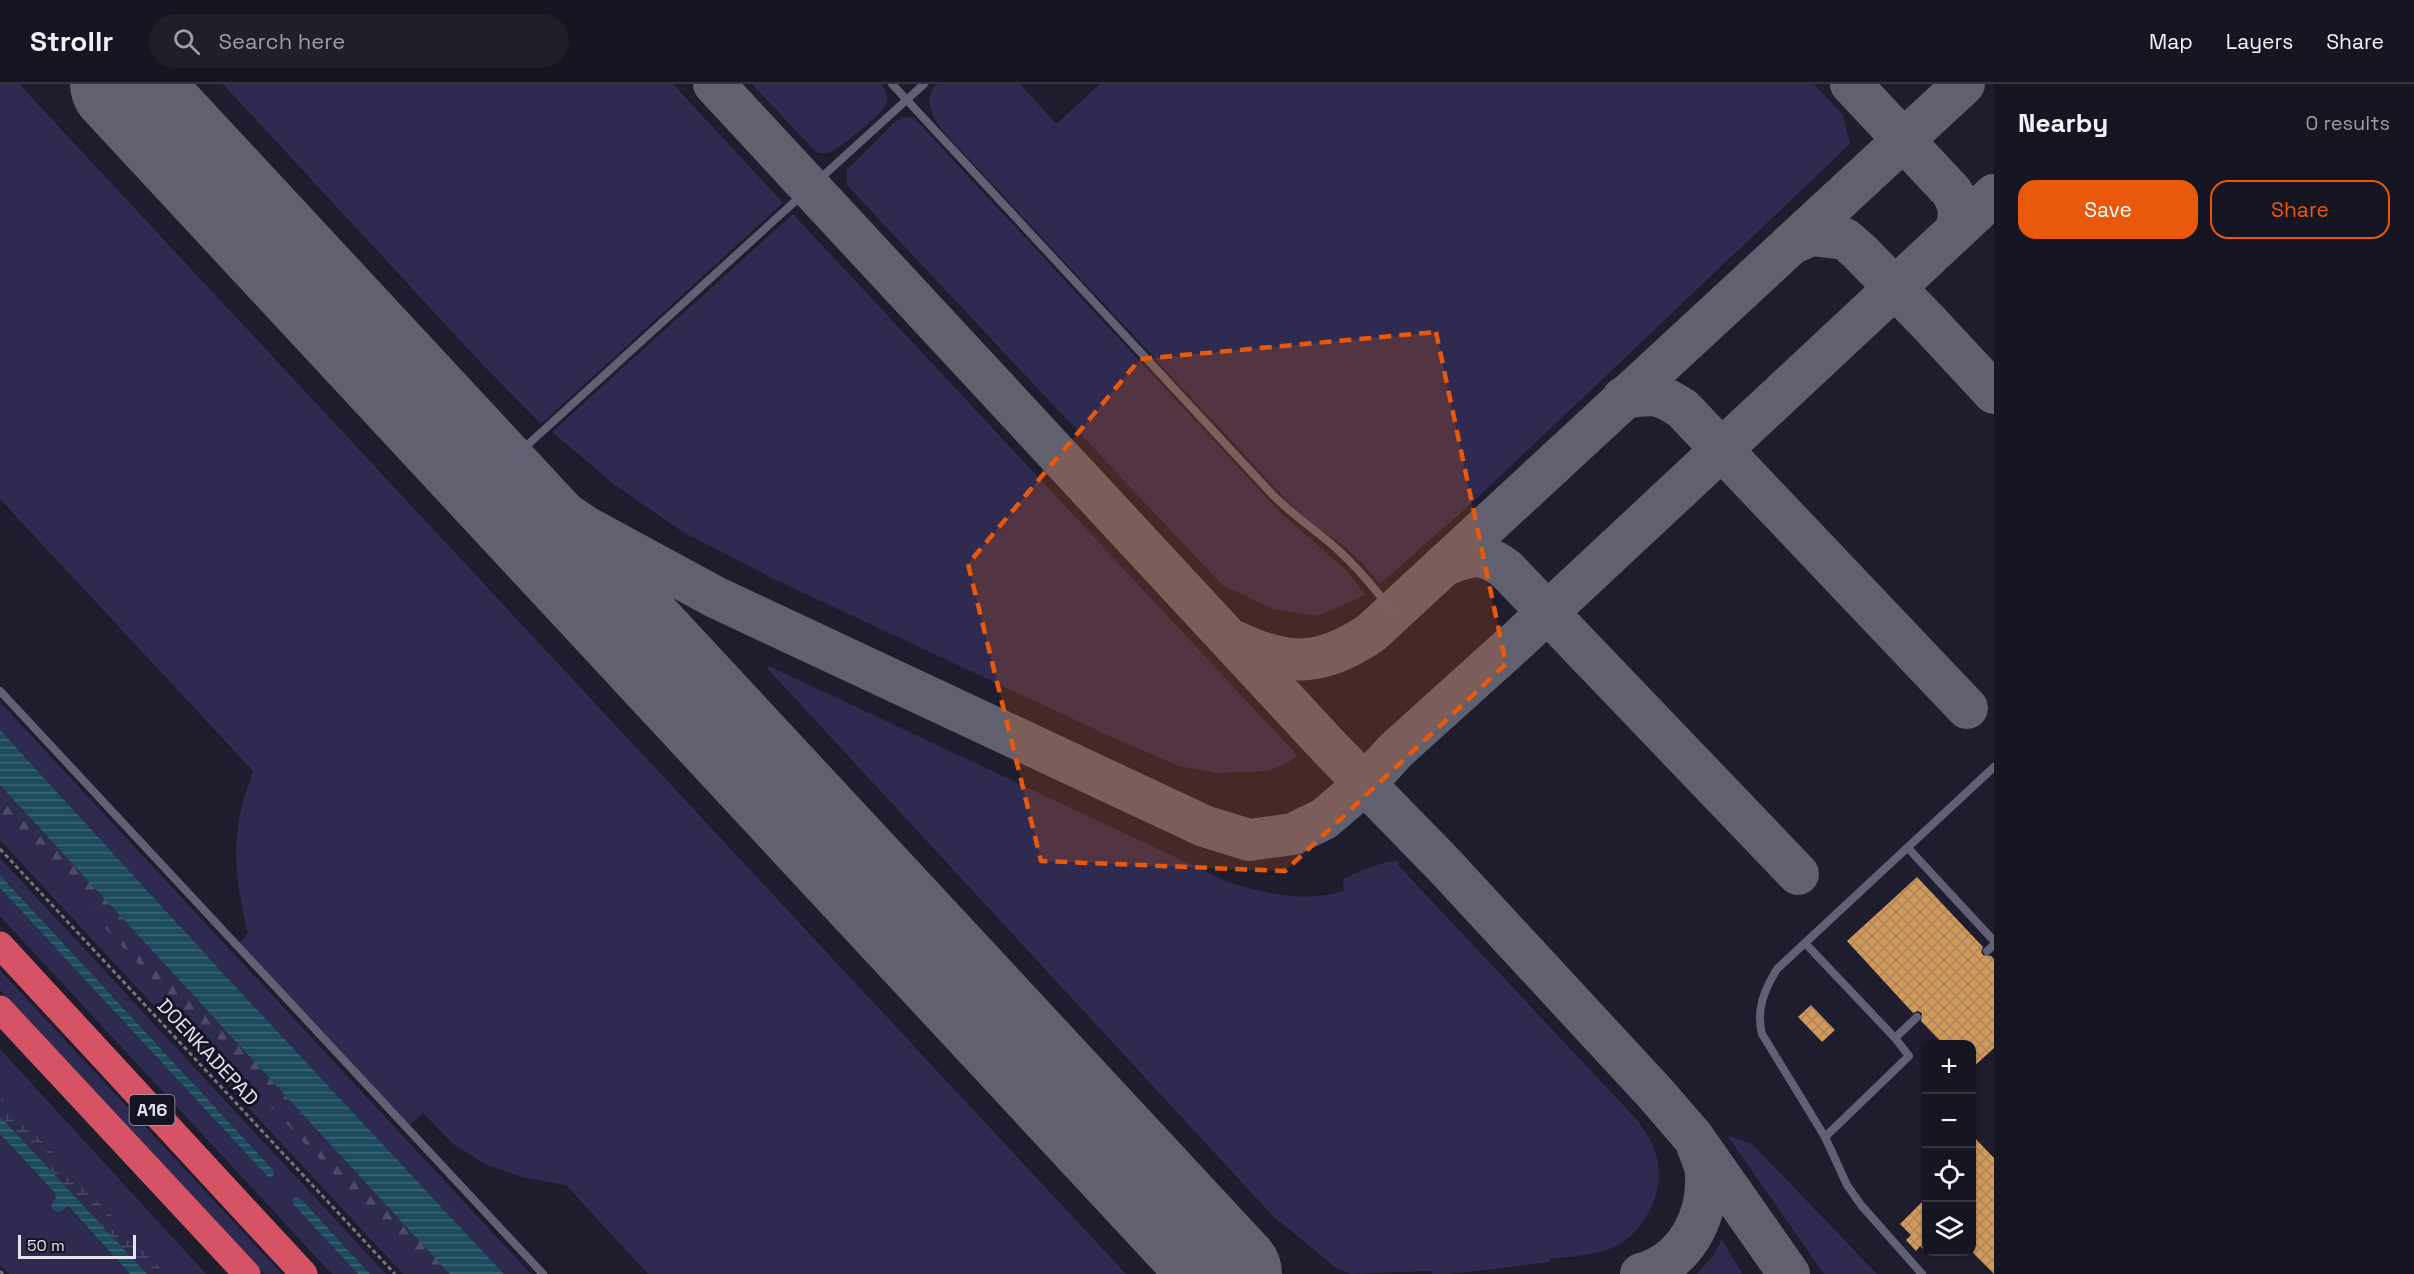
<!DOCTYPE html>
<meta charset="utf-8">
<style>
:root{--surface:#161622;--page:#1f1f2a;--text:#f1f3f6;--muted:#9e9fa5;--line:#353540;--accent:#ea580c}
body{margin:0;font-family:"Space Grotesk",sans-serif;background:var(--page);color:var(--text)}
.controls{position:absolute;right:18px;bottom:18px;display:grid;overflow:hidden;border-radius:12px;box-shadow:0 2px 4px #0004}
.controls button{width:54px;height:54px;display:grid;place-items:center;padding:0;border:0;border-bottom:2px solid var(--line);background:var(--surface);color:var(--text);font:30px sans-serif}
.scale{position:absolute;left:18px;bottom:15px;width:118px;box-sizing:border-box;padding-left:6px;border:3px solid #e4e3ef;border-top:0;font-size:16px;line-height:21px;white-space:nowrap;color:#e4e3ef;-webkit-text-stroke:4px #151424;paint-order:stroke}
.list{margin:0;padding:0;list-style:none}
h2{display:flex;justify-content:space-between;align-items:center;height:78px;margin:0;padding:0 24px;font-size:26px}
h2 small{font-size:20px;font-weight:400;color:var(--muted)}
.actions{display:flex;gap:12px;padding:18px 24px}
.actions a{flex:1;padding:14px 0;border:2px solid var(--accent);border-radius:18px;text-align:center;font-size:21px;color:var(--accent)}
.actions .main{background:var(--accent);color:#fff}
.icon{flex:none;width:33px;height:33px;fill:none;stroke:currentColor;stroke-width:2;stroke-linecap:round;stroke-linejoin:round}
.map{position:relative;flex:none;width:1994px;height:1190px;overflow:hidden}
header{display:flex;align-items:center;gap:36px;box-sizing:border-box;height:84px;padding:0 30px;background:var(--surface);border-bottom:2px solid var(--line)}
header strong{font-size:28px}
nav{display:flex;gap:33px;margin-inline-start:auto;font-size:21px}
.search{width:420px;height:54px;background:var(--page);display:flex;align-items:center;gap:15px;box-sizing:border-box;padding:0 21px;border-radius:33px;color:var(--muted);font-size:22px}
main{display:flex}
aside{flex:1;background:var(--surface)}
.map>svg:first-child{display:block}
.grass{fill:#2f2b50}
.forest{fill:url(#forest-firs)}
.wetland{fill:url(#wetland-marsh)}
.water{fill:url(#water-rules)}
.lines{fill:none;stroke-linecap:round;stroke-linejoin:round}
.taxiway{stroke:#61606f;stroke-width:42}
.runway{stroke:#61606f;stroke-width:106}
.building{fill:url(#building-cross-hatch)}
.path{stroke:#747381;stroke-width:3;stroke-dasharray:4.5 3;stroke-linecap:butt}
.lane{stroke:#616074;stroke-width:8}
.highway{stroke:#d65365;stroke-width:27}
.marked{fill:#e8590c;fill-opacity:0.2;stroke:#e8590c;stroke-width:4.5;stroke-dasharray:12 8;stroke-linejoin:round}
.labels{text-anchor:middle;stroke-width:6;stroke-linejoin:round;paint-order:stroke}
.shield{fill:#151424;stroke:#a6a5b2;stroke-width:1.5}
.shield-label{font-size:18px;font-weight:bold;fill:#e4e3ef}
.street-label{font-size:20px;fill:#e4e3ef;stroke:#151424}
</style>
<header>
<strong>Strollr</strong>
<div class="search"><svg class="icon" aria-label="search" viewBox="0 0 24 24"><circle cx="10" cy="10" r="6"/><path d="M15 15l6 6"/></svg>Search here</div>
<nav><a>Map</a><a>Layers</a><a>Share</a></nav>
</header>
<main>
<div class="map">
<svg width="1994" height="1190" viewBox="0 0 1994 1190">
<defs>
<pattern id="forest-firs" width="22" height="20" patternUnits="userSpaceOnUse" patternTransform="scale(1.5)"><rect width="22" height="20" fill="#2f2b50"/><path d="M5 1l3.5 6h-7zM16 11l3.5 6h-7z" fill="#4d4a6a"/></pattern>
<pattern id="wetland-marsh" width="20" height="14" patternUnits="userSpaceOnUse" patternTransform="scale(1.5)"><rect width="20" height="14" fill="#2f2b50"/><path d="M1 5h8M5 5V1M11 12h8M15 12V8" fill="none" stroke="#4d4a6a"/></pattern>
<pattern id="water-rules" width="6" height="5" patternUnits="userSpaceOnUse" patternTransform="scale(1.5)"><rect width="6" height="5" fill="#1d4b60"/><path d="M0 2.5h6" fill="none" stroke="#3e6577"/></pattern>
<pattern id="building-cross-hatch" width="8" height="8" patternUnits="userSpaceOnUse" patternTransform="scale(1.5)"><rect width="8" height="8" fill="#d19a5d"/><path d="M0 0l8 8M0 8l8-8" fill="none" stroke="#ae8458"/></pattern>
</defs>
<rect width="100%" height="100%" fill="#1e1d2e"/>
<g class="grass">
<path d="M0 0H19L1126 1190H648L566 1101 521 1093 485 1080 453 1060 423 1029 408 1043 239 860 248 849C239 813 232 773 239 737 241 720 248 703 253 687L0 415Z"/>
<path d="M223 0H673L783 119 541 340 483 281Z"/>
<path d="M752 0H881C886 6 890 13 885 22 879 32 845 60 834 66 828 70 823 70 816 68Z"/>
<path d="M937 0H1020L1056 40 1100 0H1814L1843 31 1850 60 1476 415 1380 500C1369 487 1358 474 1345 463 1329 450 1311 440 1296 426L942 46C933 33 922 13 937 0Z"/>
<path d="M904 33 914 34 1277 425 1347 487 1365 511 1318 532 1273 525 1222 501 847 101V86L897 36Z"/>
<path d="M793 130 1297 671 1289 678 1268 687 1217 689 1179 682 1118 656 774 495 683 448 615 401 552 348Z"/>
<path d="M769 582 1228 798C1262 809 1311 820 1344 806L1343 795C1357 790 1386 774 1399 778L1398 781 1638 1037C1646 1049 1654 1060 1657 1074 1665 1106 1646 1145 1618 1161 1598 1172 1572 1172 1550 1175L1551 1178 1450 1190H1432L1431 1187 1350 1190 1335 1183 1273 1132 767 584Z"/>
<path d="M0 618 531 1190H504L222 888 0 646Z"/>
<path d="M0 731 426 1190H403L0 756Z"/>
<path d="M0 774 386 1190H370L302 1116H292L358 1190H332L0 832V804L268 1093 272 1094 275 1088 0 791Z"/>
<path d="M0 886 282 1190H264L0 906Z"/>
<path d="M0 965 206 1190H166L0 1012Z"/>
<path d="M0 1050 56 1110 55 1116 67 1122 130 1190H9L0 1181Z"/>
<path d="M1727 1051 1752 1060 1877 1190H1824Z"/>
<path d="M1722 1155 1742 1190H1697L1713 1172Z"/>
</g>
<path class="forest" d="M0 701 450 1190H426L0 731Z"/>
<path class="wetland" d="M0 1012 166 1190H147L0 1032Z"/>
<g class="water">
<path d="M0 646 222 888 504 1190H450L445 1185 0 701Z"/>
<path d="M0 791 275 1088 272 1094 268 1093 0 804Z"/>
<path d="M0 1032 147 1190H130L68 1122 60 1128 54 1127 51 1122 55 1116 56 1110 0 1050Z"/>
<path d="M296 1113 302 1116 370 1190H358L294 1121 292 1116Z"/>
</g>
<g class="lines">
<g class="taxiway">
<path d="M714 0 1329 663 1444 781 1655 1009 1693 1053 1789 1190"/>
<path d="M1851 0 1952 108C1960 122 1960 131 1956 146"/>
<path d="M1791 160 1811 151 1845 155 1860 168 1930 240 1994 309"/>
<path d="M1623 314C1651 309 1660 309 1683 325L1967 624"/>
<path d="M418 317 464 361 586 443 715 513 1204 742 1249 756 1293 750 1324 735 1365 700 1396 666 1519 555 1994 111"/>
<path d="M1444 481C1472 471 1482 466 1507 486L1798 790"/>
<path d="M1236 558C1289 583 1322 582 1371 549L1964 0"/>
<path d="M1184 1142 1236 1184 1246 1190"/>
<path d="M1641 1190C1685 1178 1708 1135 1706 1091 1706 1082 1701 1072 1698 1064"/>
</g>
<path class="runway" d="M123 0 1229 1190"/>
</g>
<g class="building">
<path d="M1917 793 1983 863 1981 868 1983 871 1991 872 1994 875V964L1971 985V960H1943L1921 937 1922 929 1918 927 1913 929 1847 857Z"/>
<path d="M1811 921 1835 946 1822 958 1798 933Z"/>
<path d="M1971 1050 1994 1074V1190L1971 1167Z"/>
<path d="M1926 1114V1168L1920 1162 1916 1167 1906 1156 1911 1151 1900 1140Z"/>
</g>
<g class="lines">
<g class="path">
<path d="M0 765 395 1190"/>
<path d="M0 1187 3 1190"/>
</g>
<g class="lane">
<path d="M892 0 1271 409C1292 431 1316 446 1338 466 1359 485 1376 506 1393 528"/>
<path d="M501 385 924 0"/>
<path d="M0 607 543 1190"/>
<path d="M1908 764 1994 857"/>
<path d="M1805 859 1895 954"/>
<path d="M1987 867 1994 861"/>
<path d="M1917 933 1895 954 1909 972 1825 1053 1847 1101 1861 1121 1922 1190"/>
<path d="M1825 1053 1762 950C1756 926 1764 906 1777 885L1994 683"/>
</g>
<g class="highway">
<path d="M0 861 304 1190"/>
<path d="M0 925 247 1190"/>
</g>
</g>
<path class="marked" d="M1436 248 1506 580 1285 787 1041 777 968 480 1140 275Z"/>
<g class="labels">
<rect class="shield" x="129.5" y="1011" width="45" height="30" rx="4.5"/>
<g class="shield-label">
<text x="152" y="1032">A16</text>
</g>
<g class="street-label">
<text transform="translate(208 968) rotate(47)" y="7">DOENKADEPAD</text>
</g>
</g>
</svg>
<div class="controls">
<button>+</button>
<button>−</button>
<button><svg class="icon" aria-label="locate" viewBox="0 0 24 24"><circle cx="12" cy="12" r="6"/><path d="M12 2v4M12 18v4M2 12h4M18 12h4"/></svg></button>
<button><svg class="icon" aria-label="layers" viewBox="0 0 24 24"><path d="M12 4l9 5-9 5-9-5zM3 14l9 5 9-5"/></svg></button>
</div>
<div class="scale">50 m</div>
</div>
<aside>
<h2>Nearby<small>0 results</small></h2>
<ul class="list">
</ul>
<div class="actions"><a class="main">Save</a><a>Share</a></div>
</aside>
</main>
